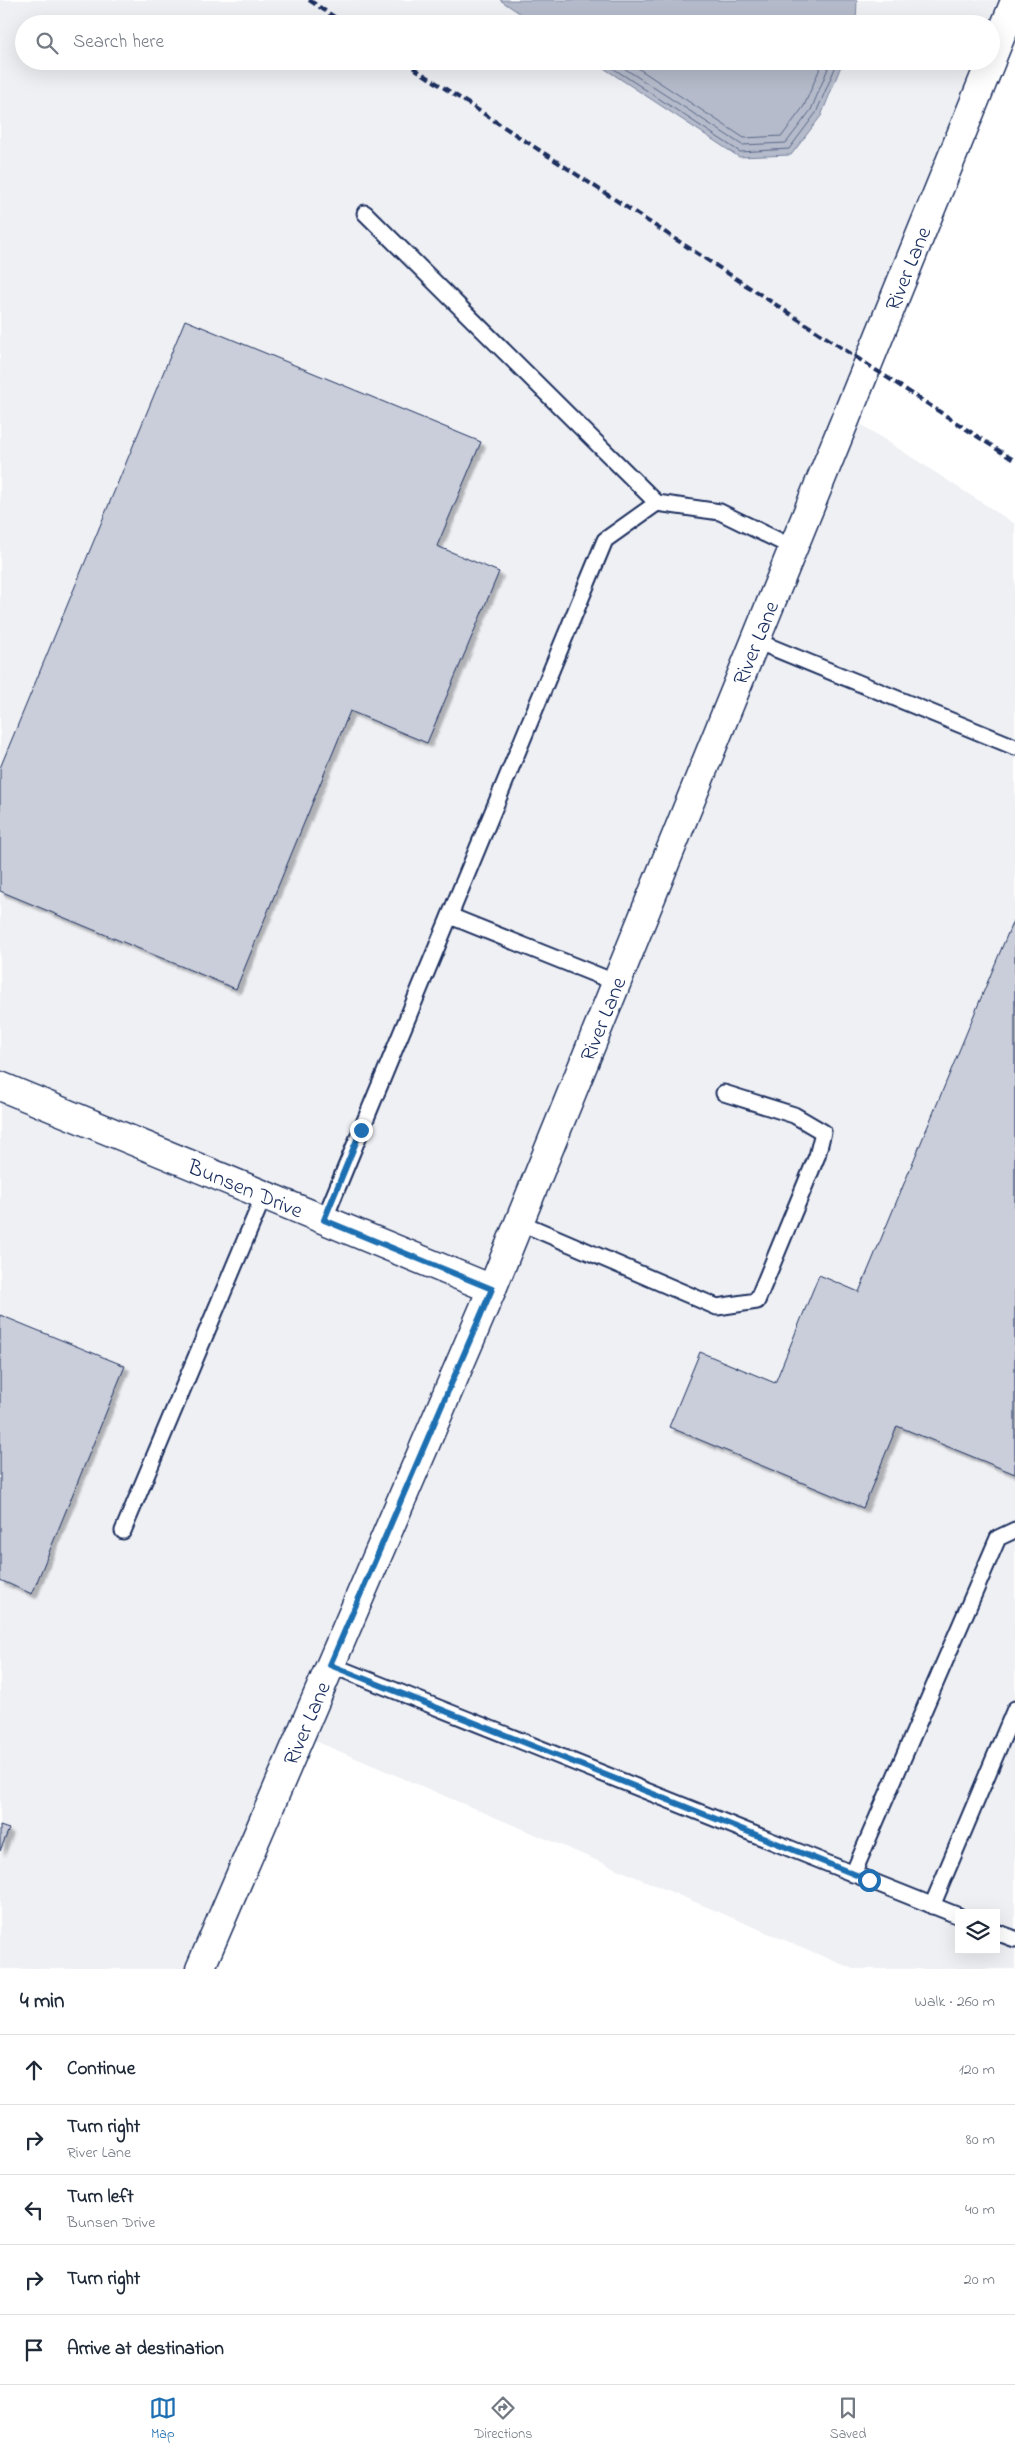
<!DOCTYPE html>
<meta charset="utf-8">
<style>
:root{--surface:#fff;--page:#f6f6f7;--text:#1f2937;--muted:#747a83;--line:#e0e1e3;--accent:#1f6fb2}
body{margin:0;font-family:"Indie Flower",sans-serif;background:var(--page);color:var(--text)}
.controls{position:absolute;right:15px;bottom:15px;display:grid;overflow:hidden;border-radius:0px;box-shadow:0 5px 20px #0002}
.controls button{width:45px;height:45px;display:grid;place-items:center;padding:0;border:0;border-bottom:1px solid var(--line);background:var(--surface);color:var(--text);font:25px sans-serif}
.stop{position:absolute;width:15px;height:15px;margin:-11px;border:4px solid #1f6fb2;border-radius:50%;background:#fff}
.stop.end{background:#1f6fb2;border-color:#fff;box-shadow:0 1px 5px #0008}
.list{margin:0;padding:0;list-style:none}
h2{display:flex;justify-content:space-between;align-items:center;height:65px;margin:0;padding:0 20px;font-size:21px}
h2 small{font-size:16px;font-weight:400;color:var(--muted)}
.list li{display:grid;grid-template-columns:32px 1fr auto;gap:15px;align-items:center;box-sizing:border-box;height:70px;padding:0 20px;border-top:1px solid var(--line)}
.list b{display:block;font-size:19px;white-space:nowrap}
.list p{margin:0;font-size:16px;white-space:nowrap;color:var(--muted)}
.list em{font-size:16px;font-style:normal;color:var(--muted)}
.icon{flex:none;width:28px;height:28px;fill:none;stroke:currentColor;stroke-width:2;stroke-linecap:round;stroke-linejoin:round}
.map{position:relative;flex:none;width:1015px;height:1969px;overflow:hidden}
.search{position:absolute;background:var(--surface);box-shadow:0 5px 20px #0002;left:15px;right:15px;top:15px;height:55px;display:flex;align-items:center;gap:12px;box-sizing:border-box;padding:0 18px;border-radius:28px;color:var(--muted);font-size:19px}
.sheet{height:415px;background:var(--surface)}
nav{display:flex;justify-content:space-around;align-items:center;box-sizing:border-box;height:70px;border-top:1px solid var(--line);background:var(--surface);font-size:14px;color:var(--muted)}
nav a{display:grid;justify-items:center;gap:2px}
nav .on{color:var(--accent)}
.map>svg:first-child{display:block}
.built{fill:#eff0f4;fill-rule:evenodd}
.water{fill:#b5bbca;stroke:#77839f}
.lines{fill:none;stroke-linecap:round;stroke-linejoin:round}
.shore{stroke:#596789;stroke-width:1}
.building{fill:#caceda;stroke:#1b2f5e;filter:url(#shadow)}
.service-casing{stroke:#1b2f5e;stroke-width:19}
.minor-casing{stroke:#1b2f5e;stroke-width:31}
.service{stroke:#fff;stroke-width:15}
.minor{stroke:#fff;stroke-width:28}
.rail{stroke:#1b2f5e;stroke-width:4;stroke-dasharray:8 4;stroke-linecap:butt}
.route{stroke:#1f6fb2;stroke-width:6}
.labels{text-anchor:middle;stroke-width:4;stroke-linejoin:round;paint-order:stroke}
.street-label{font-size:22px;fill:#1b2f5e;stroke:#fff}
</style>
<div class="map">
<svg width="1015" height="1969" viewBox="0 0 1015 1969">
<defs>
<filter id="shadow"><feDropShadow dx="4.5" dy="4.5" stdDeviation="1" flood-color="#0004"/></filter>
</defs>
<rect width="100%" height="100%" fill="#fff"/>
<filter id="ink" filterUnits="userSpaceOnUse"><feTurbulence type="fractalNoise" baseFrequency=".02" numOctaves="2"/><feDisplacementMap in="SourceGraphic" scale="10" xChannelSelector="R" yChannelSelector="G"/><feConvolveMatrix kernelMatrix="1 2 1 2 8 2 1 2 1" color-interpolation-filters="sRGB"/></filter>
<g filter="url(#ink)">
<path class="built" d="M0 0H1015L991 24H24V61H991L848 416 1015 524V1969H853L301 1735 200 1969H0ZM959 1913H996V1950H959Z"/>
<g class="water">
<path d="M500 0H857L856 24H536Z"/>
<path d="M593 61H843L821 116 791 155 739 157Z"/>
</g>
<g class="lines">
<g class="shore">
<path d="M602 61 740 152 789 149 816 113 838 61"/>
<path d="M613 61 742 145 786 143 811 110 831 61"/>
<path d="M627 61 744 138 782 136 804 106 823 61"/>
</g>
</g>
<g class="building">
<path d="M185 320 481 442 437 546 499 572 427 743 350 711 236 989 0 891V768Z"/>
<path d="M1015 916V1474L897 1426 863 1508 669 1427 700 1352 775 1383 819 1275 859 1292Z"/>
<path d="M0 1315 125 1366 32 1594 0 1580Z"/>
<path d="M0 1826 9 1829 0 1851Z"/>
</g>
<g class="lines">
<g class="service-casing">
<g id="service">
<path d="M365 213 657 503"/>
<path d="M756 641 1015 747"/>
<path d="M450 916 617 983"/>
<path d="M324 1220 605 540 657 503 720 512 794 548"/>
<path d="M519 1222 717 1307 757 1301 817 1156 823 1132 794 1115 724 1093"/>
<path d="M123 1531 264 1195"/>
<path d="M331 1665 959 1916"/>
<path d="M853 1874 998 1538 1015 1530"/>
<path d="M932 1906 1015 1709"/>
<path d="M996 1932 1015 1939"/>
</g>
</g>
<g class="minor-casing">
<g id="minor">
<path d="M991 60 1015 1"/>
<path id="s1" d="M0 1086 492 1289"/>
<path id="s2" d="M200 1969 492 1289 991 61"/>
</g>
</g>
<use href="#service" class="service"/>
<use href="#minor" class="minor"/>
<g class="rail">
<path d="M309 0 345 24"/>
<path d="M403 61 1015 461"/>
</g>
</g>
</g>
<g class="lines" filter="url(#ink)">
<path class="route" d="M361 1130 324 1220 492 1289 330 1665 869 1880"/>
</g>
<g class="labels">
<g class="street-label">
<text dy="8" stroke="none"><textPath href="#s2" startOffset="1842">River Lane</textPath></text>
<text dy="8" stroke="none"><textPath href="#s2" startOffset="1438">River Lane</textPath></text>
<text dy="8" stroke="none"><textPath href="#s2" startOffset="1032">River Lane</textPath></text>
<text dy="8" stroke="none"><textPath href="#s1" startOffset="266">Bunsen Drive</textPath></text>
<text dy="8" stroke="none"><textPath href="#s2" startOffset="268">River Lane</textPath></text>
</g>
</g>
</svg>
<div class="controls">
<button><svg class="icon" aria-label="layers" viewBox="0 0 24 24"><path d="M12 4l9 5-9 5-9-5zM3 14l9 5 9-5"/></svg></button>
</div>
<div class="stop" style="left:869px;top:1880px"></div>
<div class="stop end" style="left:361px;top:1130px"></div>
<div class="search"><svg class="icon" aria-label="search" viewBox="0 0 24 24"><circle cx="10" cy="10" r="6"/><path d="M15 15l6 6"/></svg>Search here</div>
</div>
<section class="sheet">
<h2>4 min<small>Walk · 260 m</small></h2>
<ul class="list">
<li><svg class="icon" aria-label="ahead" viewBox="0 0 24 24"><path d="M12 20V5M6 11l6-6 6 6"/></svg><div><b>Continue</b></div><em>120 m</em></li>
<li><svg class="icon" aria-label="right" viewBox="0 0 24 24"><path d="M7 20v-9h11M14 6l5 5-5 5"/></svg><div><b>Turn right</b><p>River Lane</p></div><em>80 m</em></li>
<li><svg class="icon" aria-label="left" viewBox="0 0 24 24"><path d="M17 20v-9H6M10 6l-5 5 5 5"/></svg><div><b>Turn left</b><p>Bunsen Drive</p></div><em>40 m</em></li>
<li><svg class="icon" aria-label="right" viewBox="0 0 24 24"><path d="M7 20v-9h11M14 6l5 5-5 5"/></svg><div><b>Turn right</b></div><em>20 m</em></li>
<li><svg class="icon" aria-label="arrive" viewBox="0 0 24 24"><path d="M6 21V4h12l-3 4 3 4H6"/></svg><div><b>Arrive at destination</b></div></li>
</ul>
</section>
<nav>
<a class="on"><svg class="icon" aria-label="map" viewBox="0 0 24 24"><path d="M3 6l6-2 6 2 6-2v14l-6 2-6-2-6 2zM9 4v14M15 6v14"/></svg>Map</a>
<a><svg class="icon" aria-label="directions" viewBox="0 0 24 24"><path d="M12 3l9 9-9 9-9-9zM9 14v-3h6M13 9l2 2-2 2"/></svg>Directions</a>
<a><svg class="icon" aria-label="saved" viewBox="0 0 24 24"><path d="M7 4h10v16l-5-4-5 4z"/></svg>Saved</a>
</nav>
